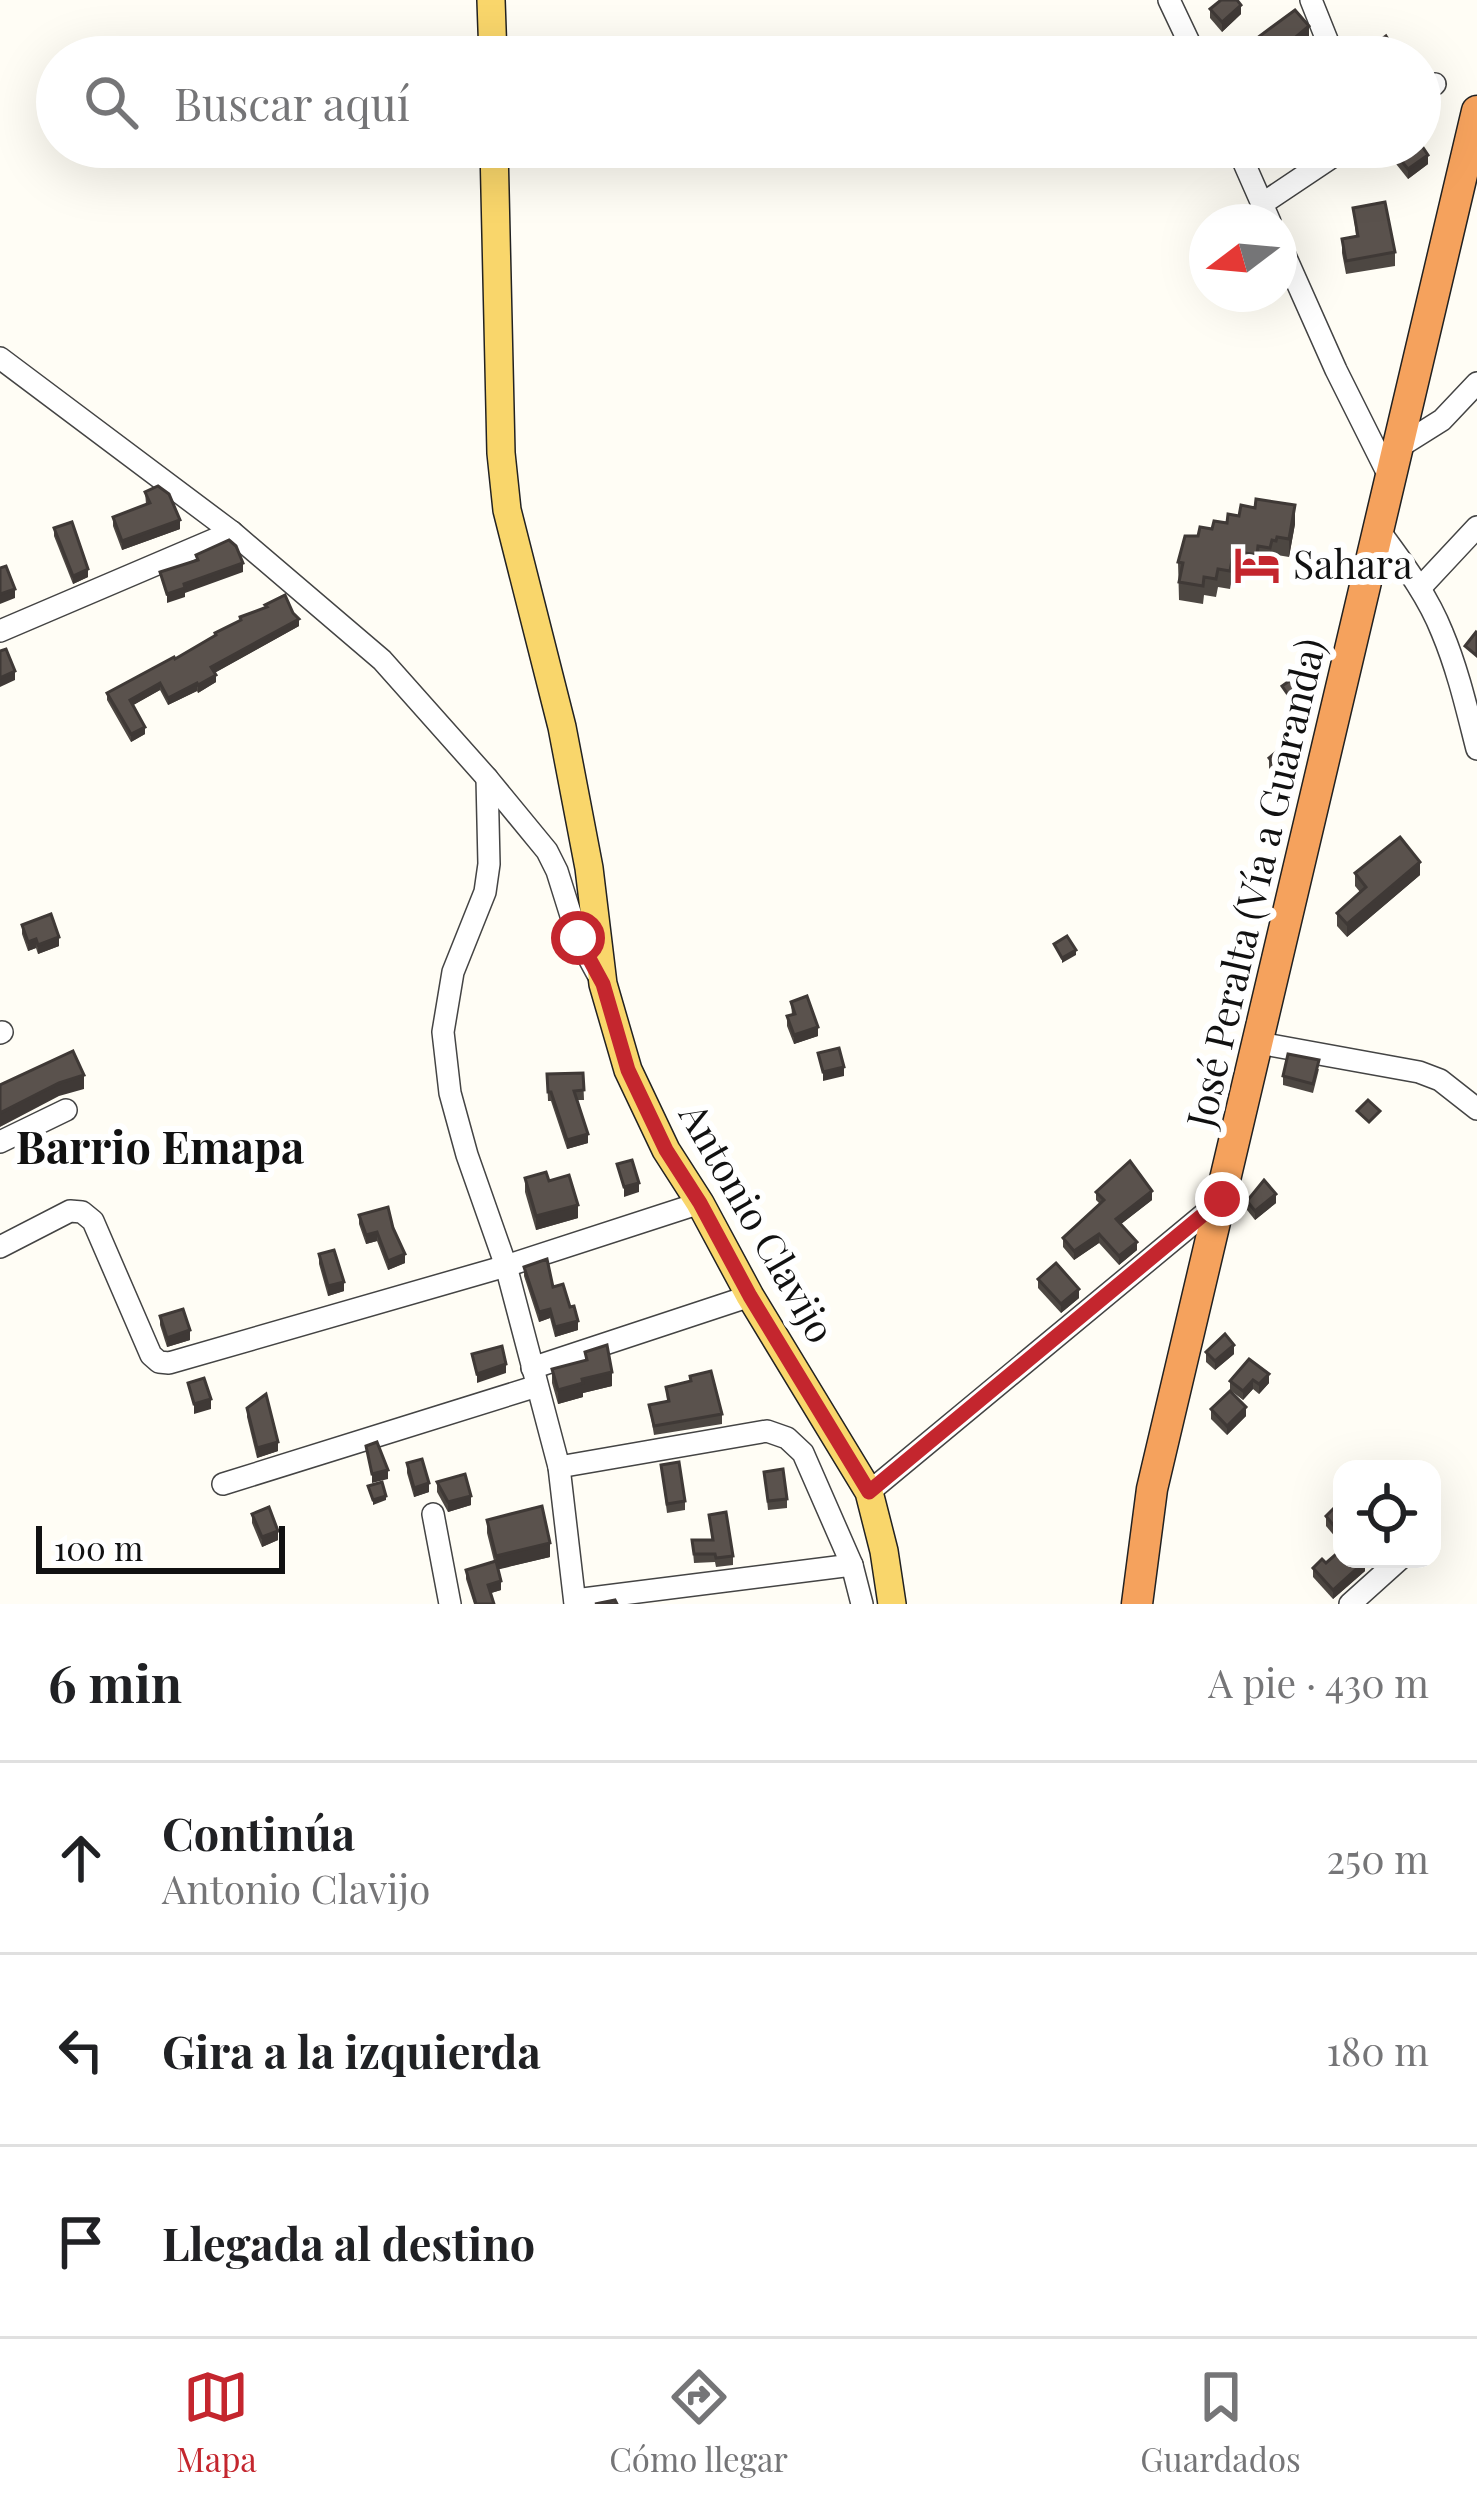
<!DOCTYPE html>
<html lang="es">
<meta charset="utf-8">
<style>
:root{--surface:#fff;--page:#f2f2f2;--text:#202124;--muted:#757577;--line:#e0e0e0;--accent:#c4262e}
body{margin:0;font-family:"Playfair Display",serif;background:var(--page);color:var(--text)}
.controls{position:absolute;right:36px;bottom:36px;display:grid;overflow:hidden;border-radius:24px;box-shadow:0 12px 48px #0002}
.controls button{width:108px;height:108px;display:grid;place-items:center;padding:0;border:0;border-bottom:3px solid var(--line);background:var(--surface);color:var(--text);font:60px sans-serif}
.compass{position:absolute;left:1189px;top:204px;width:108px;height:108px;border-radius:50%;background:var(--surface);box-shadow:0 12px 48px #0002;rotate:254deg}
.scale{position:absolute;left:36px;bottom:30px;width:249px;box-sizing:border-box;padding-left:12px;border:6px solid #111;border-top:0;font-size:33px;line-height:42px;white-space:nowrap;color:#111;-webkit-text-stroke:9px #fff;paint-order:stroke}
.stop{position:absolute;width:36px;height:36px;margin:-27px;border:9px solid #c4262e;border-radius:50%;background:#fff}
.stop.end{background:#c4262e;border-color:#fff;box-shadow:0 3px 12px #0008}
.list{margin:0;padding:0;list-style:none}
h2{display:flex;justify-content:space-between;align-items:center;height:156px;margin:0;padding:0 48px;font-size:51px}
h2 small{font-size:39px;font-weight:400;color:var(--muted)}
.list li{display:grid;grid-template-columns:78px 1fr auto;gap:36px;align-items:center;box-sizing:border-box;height:192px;padding:0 48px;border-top:3px solid var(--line)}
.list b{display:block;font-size:45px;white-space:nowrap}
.list p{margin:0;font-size:39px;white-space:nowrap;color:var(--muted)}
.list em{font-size:39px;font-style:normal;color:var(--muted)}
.icon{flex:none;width:66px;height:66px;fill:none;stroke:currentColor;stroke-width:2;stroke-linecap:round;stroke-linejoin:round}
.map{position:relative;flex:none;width:1477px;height:1604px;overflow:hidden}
.search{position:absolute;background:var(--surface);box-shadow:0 12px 48px #0002;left:36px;right:36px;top:36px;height:132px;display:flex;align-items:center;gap:30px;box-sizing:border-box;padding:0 42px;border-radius:66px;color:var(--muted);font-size:45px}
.sheet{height:732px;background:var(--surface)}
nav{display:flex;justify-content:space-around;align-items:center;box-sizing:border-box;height:168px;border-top:3px solid var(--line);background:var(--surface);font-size:33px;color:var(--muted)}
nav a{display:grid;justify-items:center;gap:6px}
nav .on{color:var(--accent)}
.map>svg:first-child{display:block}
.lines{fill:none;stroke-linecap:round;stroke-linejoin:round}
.minor-casing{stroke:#444;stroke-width:24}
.major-casing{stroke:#222;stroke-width:30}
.highway-casing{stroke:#222;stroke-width:33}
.minor{stroke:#fff;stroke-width:21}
.major{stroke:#f9d66b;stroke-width:27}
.highway{stroke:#f5a25d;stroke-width:30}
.wall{fill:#4d4742}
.shaded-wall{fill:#3f3936}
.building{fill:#5a524d;stroke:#3f3936;stroke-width:3}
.route{stroke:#c4262e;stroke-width:15}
.labels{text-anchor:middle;stroke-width:12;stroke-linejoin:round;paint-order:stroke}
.poi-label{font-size:39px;fill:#111;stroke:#fff;text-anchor:start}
.street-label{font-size:39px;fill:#111;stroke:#fff}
.quarter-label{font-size:45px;font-weight:bold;fill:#111;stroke:#fff}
</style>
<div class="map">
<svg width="1477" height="1604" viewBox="0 0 1477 1604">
<rect width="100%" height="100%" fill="#fffdf5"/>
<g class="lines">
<g class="minor-casing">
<g id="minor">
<path d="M1169 0 1196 57"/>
<path d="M1311 0 1327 40 1326 57"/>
<path d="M1420 95 1435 84"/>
<path d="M1237 147 1270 222"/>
<path d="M1262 204 1347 147"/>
<path d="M1279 242 1336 370 1390 478"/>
<path d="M0 358 232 532 382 660 487 778 547 851 557 871 578 938 597 973"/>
<path d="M1399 447 1442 420 1477 383"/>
<path d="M1378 529C1402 562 1427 594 1442 632 1458 670 1467 710 1477 749"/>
<path d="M1420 588 1477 527"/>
<path d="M0 631 232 532"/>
<path d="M487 778 489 864 485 892 453 972 443 1032 450 1093 467 1155 506 1266 559 1467 575 1604"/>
<path d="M0 1033 2 1032"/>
<path d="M1259 1043 1419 1072 1440 1080 1477 1109"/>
<path d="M0 1142 66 1110"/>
<path d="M0 1247 70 1211 82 1212 93 1221 151 1355 159 1362 169 1363 506 1266 700 1203"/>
<path d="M532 1368 750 1296"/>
<path d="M559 1467 767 1431 787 1438 803 1453 852 1565 862 1604"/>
<path d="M223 1484 537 1386"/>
<path d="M869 1492 1220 1201"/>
<path d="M433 1514 450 1604"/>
<path d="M575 1600 852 1565"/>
<path d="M1350 1604 1400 1559"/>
</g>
</g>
<g class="major-casing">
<g id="major">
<path d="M491 0 493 57"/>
<path d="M494 147 501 453 507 510 562 727 589 868 603 984 628 1070 666 1150 700 1203 750 1296 869 1492 884 1551 892 1604"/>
</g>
</g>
<g class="highway-casing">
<path id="highway" d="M1137 1604 1152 1489 1477 111"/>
</g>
<use href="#minor" class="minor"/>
<use href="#major" class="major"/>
<use href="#highway" class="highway"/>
</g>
<g class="wall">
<path d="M1210 9 1241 14 1222 32 1210 18Z"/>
<path d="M1389 147 1428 164 1408 179 1389 155Z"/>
<path d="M1353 208 1395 252V266L1346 274 1342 253V239L1356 236Z"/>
<path d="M145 492 180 529 122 550 113 526V517L146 504Z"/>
<path d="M1227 523 1295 524 1289 557 1277 555 1276 560 1272 559 1270 566 1258 564 1257 573 1245 571 1243 581 1232 579 1230 589 1218 587 1216 597 1204 595 1203 604 1179 600 1178 562 1198 536Z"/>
<path d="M54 528 88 577 73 584 54 536Z"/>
<path d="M265 605 299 626 214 673 216 682 198 693 197 691 168 705 160 690 133 705 145 734 131 742 107 700V693L175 659 215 636V633L240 621V617L265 608Z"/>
<path d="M1269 758 1294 769 1280 781 1269 768Z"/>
<path d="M1355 873 1420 875 1347 937 1337 926V913L1360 892 1355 886Z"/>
<path d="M22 925 59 946 38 954 36 948 28 951 22 934Z"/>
<path d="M791 1002 818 1036 794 1044 787 1026V1016L792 1015Z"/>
<path d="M1319 1069 1313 1093 1283 1085V1076Z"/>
<path d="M583 1073 584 1100H577L588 1143 567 1149 551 1101H548L547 1074Z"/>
<path d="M525 1178 549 1181 578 1218 536 1230 525 1192Z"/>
<path d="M1096 1192 1152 1200 1121 1224 1137 1250 1119 1265 1099 1243 1074 1260 1063 1247V1238L1100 1204 1096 1200Z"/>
<path d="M1247 1201 1276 1203 1255 1220 1247 1210Z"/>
<path d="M359 1215 393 1228 405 1263 388 1270 377 1241 366 1244 359 1224Z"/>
<path d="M319 1254 344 1291 328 1296 319 1264Z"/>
<path d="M524 1267 553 1287 578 1330 555 1337 550 1318 539 1322 524 1276Z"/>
<path d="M1038 1279 1079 1298 1061 1313 1038 1288Z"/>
<path d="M160 1316 190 1340 167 1347 160 1325Z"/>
<path d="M585 1352 612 1386 583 1393V1397L558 1404 552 1383V1369L585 1360Z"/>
<path d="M1206 1352 1234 1354 1215 1370 1206 1362Z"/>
<path d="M1249 1359 1269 1383 1259 1394 1253 1389 1243 1400 1230 1390V1381Z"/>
<path d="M690 1376 722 1414V1424L654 1435 649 1405 667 1401 666 1387 690 1381Z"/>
<path d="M247 1408 278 1451 257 1458 247 1417Z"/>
<path d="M1211 1409 1246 1416 1227 1435 1211 1419Z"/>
<path d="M407 1463 429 1492 414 1497 407 1473Z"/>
<path d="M661 1465 685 1501V1510L667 1513Z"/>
<path d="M764 1472 787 1499V1508L768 1510Z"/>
<path d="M437 1482 471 1505 448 1512 437 1492Z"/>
<path d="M1342 1505V1545L1326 1526V1516Z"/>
<path d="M252 1514 278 1540 262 1547 252 1523Z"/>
<path d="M709 1515 733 1556V1565L716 1567 715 1562 694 1563 692 1540H712Z"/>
<path d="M487 1520 550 1557 498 1569 501 1590 491 1593 494 1604H474L466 1579V1570L494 1561 487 1533Z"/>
<path d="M1326 1563 1365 1571 1333 1599 1313 1577V1568Z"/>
</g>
<g class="shaded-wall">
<path d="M1241 5V14L1222 32V22Z"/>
<path d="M1309 26V36L1283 57H1272Z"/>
<path d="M1428 155V164L1408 179V169Z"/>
<path d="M1295 505V524L1289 557V539Z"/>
<path d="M180 520V529L122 550V541Z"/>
<path d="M243 563V572L185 593V597L167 603V594L184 584Z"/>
<path d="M88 569V577L73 584V576Z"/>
<path d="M15 589V598L0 604V594Z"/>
<path d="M299 619V626L211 675V667Z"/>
<path d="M15 671V680L0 687V678Z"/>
<path d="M216 675V682L198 693V685Z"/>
<path d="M160 683V690L130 707V700Z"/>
<path d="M197 683V691L168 705V698Z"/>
<path d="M1305 689V694L1291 704V699Z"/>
<path d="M145 727V734L131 742V734Z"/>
<path d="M1294 760V769L1280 781V772Z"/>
<path d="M1420 862V875L1347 937V924Z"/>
<path d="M59 937V946L38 954V945Z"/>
<path d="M36 939V948L28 951V942Z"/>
<path d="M1076 950V955L1062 963V958Z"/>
<path d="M818 1027V1036L794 1044V1035Z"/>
<path d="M844 1067V1076L823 1081V1072Z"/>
<path d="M84 1075V1089L59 1096 0 1127V1113L59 1083Z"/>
<path d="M588 1134V1143L567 1149V1140Z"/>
<path d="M639 1183V1192L624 1197V1187Z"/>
<path d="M1152 1191V1200L1116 1228V1219Z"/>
<path d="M1276 1194V1203L1255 1220V1211Z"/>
<path d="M578 1205V1218L536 1230V1216Z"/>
<path d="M377 1232V1241L366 1244V1235Z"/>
<path d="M1099 1234V1243L1074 1260V1251Z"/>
<path d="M1137 1242V1250L1119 1265V1256Z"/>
<path d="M405 1254V1263L388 1270V1261Z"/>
<path d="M344 1282V1291L328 1296V1286Z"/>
<path d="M1079 1289V1298L1061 1313V1304Z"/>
<path d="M550 1309V1318L539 1322V1312Z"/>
<path d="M578 1321V1330L555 1337V1327Z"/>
<path d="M190 1330V1340L167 1347V1338Z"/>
<path d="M1234 1345V1354L1215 1370V1361Z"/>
<path d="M506 1364V1373L477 1383V1374Z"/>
<path d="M612 1372V1386L583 1393V1397L558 1404V1390L582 1379Z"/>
<path d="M1269 1374V1383L1259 1394V1384Z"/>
<path d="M1253 1380V1389L1243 1400V1391Z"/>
<path d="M211 1399V1409L194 1414V1404Z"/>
<path d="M1246 1407V1416L1227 1435V1426Z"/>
<path d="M278 1442V1451L257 1458V1448Z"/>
<path d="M388 1470V1479L372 1483V1474Z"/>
<path d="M429 1483V1492L414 1497V1488Z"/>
<path d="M386 1496V1500L373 1505V1500Z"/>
<path d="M471 1496V1505L448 1512V1502Z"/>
<path d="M278 1531V1540L262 1547V1537Z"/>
<path d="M550 1543V1557L496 1570V1556Z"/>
<path d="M1365 1561V1571L1333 1599V1590Z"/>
<path d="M501 1581V1590L488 1594V1585Z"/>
</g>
<g class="building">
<path d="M1221 0H1237L1241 5 1222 22 1210 9Z"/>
<path d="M1295 10 1309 26 1272 57H1240L1257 38Z"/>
<path d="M1386 36 1396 51 1388 57H1349L1364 45 1367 50Z"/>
<path d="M1420 143 1428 155 1408 169 1390 147H1420Z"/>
<path d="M1385 202 1395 252 1346 261 1342 239 1358 236 1353 208Z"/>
<path d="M158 486 169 494 180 520 122 541 113 517 150 503 145 492Z"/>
<path d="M1256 499 1295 505 1289 539 1277 537 1276 541 1272 540 1270 548 1258 546 1257 555 1245 553 1243 562 1232 560 1230 571 1218 569 1216 579 1204 577 1203 586 1179 582 1183 563 1178 562 1185 536H1198L1200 527 1212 529 1214 521 1227 523 1228 514 1239 516 1241 505 1255 508Z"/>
<path d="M72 522 88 569 73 576 54 528Z"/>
<path d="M229 540 236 546 243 563 184 584 185 588 167 594 160 572 198 560 196 555Z"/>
<path d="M6 566 15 589 0 594V568Z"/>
<path d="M285 595 293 613 299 619 211 667 216 675 198 685 197 683 168 698 160 683 130 700 145 727 131 734 107 693 174 657 175 659 216 635 215 633 241 620 240 617 267 607 265 605Z"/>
<path d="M1476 632 1477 633V656L1465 646Z"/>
<path d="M6 649 15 671 0 678V651Z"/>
<path d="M1296 676 1305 689 1291 699 1282 686Z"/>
<path d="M1283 746 1294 760 1280 772 1269 758Z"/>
<path d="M1400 837 1420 862 1347 924 1337 913 1366 887 1355 873Z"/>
<path d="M51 914 59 937 38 945 36 939 28 942 22 925Z"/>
<path d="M1067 936 1076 950 1062 958 1054 944Z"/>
<path d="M807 996 818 1027 794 1035 787 1016 795 1014 791 1002Z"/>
<path d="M839 1048 844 1067 823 1072 818 1053Z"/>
<path d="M73 1051 84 1075 59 1083 0 1113V1085Z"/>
<path d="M1288 1054 1319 1060 1313 1084 1283 1076Z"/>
<path d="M583 1073 584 1090 574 1091 588 1134 567 1140 551 1092H548L547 1074Z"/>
<path d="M1368 1100 1380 1111 1369 1122 1357 1111Z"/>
<path d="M632 1160 639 1183 624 1187 617 1164Z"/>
<path d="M1130 1161 1152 1191 1116 1219 1137 1242 1119 1256 1099 1234 1074 1251 1063 1238 1104 1200 1096 1192Z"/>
<path d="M546 1172 549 1181 569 1175 578 1205 536 1216 525 1178Z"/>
<path d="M1264 1180 1276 1194 1255 1211 1247 1201Z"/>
<path d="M388 1207 393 1228 405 1254 388 1261 377 1232 366 1235 359 1215Z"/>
<path d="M334 1250 344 1282 328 1286 319 1254Z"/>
<path d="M547 1259 553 1287 563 1284 570 1307 574 1306 578 1321 555 1327 550 1309 539 1312 524 1267Z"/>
<path d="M1056 1263 1079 1289 1061 1304 1038 1279Z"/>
<path d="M183 1309 190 1330 167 1338 160 1316Z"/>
<path d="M1225 1334 1234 1345 1215 1361 1206 1352Z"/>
<path d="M607 1345 612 1372 582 1379 583 1383 558 1390 552 1369 587 1360 585 1352Z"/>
<path d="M502 1346 506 1364 477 1374 472 1354Z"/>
<path d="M1249 1359 1269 1374 1259 1384 1253 1380 1243 1391 1230 1381Z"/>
<path d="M711 1371 722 1414 654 1426 649 1405 669 1401 666 1387 691 1381 690 1376Z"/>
<path d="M204 1378 211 1399 194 1404 188 1383Z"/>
<path d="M1230 1391 1246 1407 1227 1426 1211 1409Z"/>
<path d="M266 1394 278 1442 257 1448 247 1408Z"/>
<path d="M377 1442 388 1470 372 1474 366 1446Z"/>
<path d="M422 1459 429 1483 414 1488 407 1463Z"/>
<path d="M679 1462 685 1501 667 1504 661 1465Z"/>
<path d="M783 1469 787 1499 768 1501 764 1472Z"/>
<path d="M465 1474 471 1496 448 1502 437 1482Z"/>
<path d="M382 1482 386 1496 373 1500 368 1486Z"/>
<path d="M1340 1502 1342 1505V1536L1326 1516Z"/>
<path d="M542 1506 550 1543 496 1556 487 1520Z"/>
<path d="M269 1507 278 1531 262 1537 252 1514Z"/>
<path d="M726 1512 733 1556 716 1558 715 1554H694L692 1540H713L709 1515Z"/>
<path d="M1342 1549V1559H1363L1365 1561 1333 1590 1313 1568 1322 1559 1326 1563Z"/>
<path d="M496 1561 501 1581 488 1585 494 1604H476L466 1570Z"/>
<path d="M615 1600 617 1604H595Z"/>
</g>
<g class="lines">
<path class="route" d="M578 938 603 984 628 1070 666 1150 700 1203 750 1296 869 1492 1222 1199"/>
</g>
<defs>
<g id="hotel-bare" transform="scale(3.6)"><path d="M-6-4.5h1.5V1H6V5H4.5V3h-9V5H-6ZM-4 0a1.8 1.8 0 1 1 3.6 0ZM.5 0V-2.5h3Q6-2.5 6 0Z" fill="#c4262e" stroke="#fff" stroke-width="2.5" paint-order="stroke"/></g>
</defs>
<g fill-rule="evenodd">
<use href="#hotel-bare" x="1257" y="565"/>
</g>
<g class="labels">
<g class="poi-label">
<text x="1293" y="579">Sahara</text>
</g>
<g class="street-label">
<text transform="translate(1256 883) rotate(-77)" y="14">José Peralta (Vía a Guaranda)</text>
<text transform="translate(757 1223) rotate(60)" y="14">Antonio Clavijo</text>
</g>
<g class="quarter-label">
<text x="160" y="1164">Barrio Emapa</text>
</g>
</g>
</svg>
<div class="controls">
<button><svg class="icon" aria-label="locate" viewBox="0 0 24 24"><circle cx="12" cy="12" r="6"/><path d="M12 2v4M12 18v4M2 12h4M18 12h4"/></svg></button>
</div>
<svg class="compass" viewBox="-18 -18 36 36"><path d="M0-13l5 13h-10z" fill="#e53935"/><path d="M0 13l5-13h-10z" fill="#757577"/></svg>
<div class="scale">100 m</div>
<div class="stop" style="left:578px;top:938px"></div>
<div class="stop end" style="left:1222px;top:1199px"></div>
<div class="search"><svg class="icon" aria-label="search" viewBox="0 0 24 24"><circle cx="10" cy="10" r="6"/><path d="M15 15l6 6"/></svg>Buscar aquí</div>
</div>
<section class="sheet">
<h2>6 min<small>A pie · 430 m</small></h2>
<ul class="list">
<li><svg class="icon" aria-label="ahead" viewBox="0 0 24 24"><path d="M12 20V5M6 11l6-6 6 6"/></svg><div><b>Continúa</b><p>Antonio Clavijo</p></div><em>250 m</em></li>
<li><svg class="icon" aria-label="left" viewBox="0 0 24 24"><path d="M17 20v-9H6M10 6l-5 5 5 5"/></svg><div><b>Gira a la izquierda</b></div><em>180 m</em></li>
<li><svg class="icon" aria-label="arrive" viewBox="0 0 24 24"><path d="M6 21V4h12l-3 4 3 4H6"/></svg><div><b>Llegada al destino</b></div></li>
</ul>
</section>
<nav>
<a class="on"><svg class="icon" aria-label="map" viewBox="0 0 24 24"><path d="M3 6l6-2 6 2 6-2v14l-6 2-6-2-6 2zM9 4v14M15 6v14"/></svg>Mapa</a>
<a><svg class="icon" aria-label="directions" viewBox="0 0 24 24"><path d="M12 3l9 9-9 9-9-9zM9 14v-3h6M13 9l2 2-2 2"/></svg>Cómo llegar</a>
<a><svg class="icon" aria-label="saved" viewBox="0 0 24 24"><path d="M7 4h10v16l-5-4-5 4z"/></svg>Guardados</a>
</nav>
